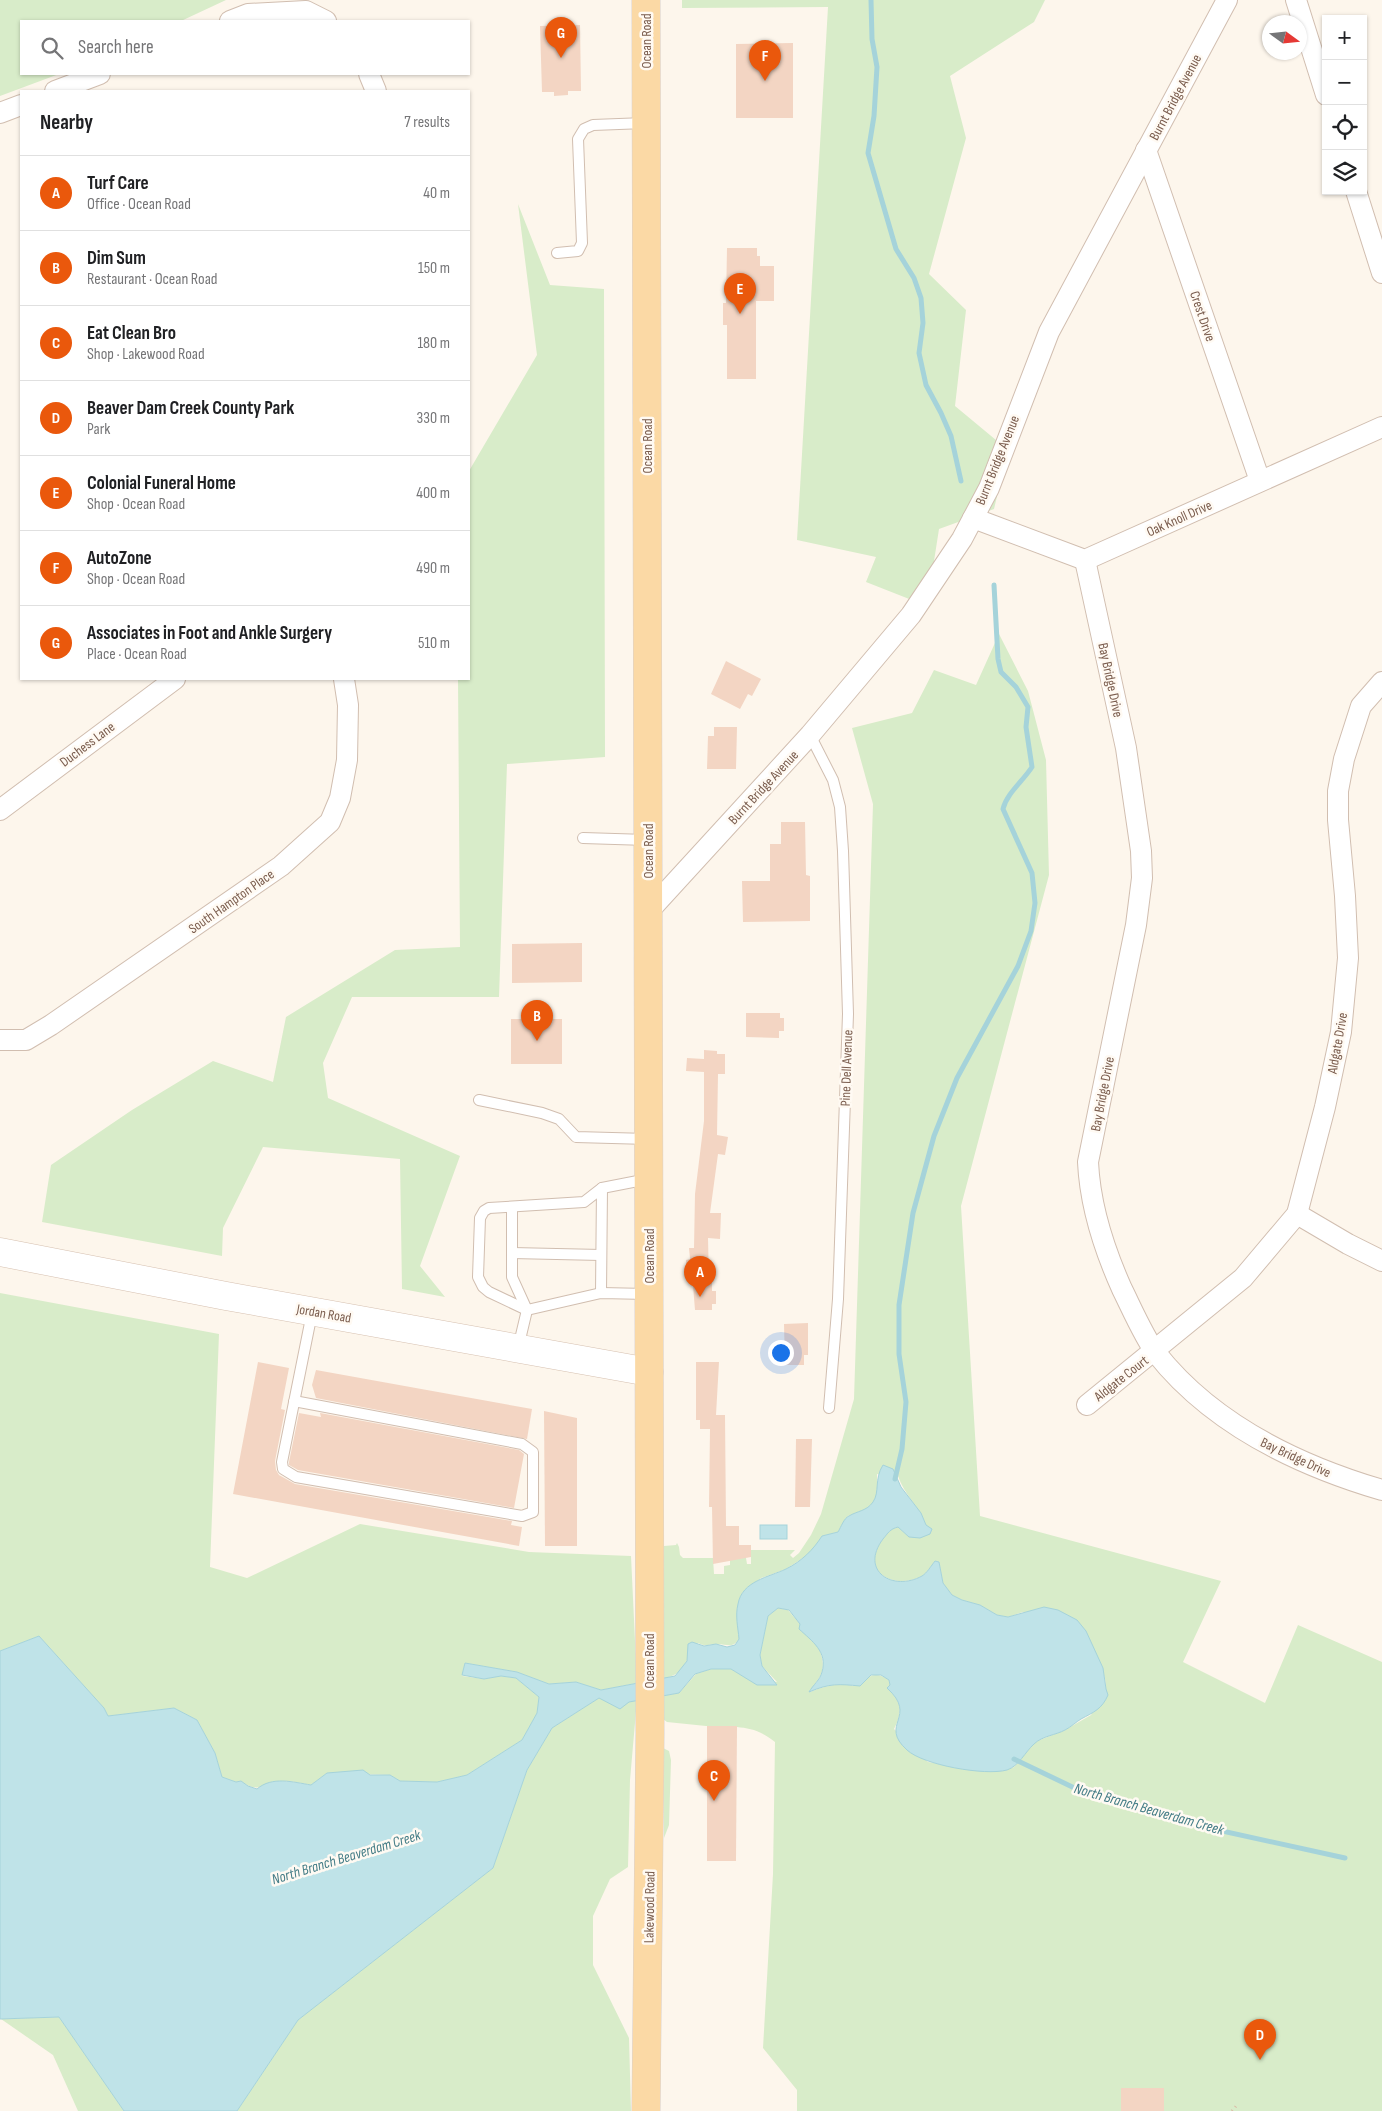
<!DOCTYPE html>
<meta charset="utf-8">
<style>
:root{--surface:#fff;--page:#f2f2f2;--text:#202124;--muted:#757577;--line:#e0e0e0;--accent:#ea580c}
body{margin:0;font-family:"Sofia Sans Condensed",sans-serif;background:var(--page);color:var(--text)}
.controls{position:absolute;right:15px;top:15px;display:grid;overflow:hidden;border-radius:0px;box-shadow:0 1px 4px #0004}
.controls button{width:45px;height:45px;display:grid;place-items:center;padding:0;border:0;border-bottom:1px solid var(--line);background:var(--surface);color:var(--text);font:25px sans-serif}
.compass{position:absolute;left:1262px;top:15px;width:45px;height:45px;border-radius:50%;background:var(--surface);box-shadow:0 1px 4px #0004;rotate:105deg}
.you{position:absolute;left:780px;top:1352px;width:18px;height:18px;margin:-12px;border:4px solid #fff;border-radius:50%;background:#1a73e8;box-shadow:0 0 0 8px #1a73e833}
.badge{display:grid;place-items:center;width:32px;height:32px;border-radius:50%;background:var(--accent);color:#fff;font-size:16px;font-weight:700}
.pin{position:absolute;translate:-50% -41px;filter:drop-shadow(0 1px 2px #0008)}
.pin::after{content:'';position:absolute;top:26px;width:18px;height:15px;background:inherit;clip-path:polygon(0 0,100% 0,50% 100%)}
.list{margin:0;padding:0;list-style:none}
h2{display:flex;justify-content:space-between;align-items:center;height:65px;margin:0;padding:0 20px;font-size:21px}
h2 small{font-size:16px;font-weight:400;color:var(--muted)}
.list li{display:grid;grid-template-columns:32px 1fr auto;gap:15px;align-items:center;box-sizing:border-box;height:75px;padding:0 20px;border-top:1px solid var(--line)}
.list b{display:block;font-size:19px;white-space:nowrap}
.list p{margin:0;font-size:16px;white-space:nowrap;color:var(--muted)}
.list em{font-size:16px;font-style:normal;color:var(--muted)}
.icon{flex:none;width:28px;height:28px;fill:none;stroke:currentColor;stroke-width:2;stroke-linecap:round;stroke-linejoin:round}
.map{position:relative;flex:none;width:1382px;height:2111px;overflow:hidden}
.search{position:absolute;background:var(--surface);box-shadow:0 1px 4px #0004;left:20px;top:20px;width:450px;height:55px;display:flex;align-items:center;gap:12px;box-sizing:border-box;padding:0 18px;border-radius:0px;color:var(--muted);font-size:19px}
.panel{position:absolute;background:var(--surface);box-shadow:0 1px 4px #0004;left:20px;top:90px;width:450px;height:590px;border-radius:0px}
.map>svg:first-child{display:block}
.green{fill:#d8ecc9}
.water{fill:#bfe3e8;stroke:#a5d3da}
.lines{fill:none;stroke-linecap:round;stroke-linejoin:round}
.stream{stroke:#a5d3da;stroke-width:5}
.building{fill:#f3d5c3}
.lane-casing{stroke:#d1beb0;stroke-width:12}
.street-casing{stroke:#d1beb0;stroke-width:22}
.secondary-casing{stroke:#d6c0b0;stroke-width:29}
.primary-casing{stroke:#dad1cd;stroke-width:29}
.path{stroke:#d9b8a5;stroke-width:3;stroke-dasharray:1 4;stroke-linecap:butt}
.lane{stroke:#fff;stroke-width:10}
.street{stroke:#fff;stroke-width:20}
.secondary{stroke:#fff;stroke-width:28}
.primary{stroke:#fbd9a5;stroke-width:28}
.labels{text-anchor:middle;stroke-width:5;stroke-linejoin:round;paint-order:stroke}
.street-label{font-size:14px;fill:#7a5c4d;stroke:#fffaf3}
.water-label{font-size:15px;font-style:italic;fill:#437c86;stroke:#fffaf3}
</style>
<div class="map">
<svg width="1382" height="2111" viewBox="0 0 1382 2111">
<rect width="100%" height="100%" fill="#fdf6ec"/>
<g class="green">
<path d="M0 0H226L181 21H21V74H59L0 96Z"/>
<path d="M682 0H1045L1034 22 950 76 966 138 929 274 966 310 955 406 1008 450 994 509 939 529 927 606 866 582 876 557 797 540 828 7 682 8Z"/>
<path d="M518 204 550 285 604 289 605 757 507 764 499 997H352L323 1063 328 1098 460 1156 420 1266 445 1297 402 1289 400 1159 263 1147 223 1228 222 1256 42 1222 51 1165 132 1110 213 1061 273 1082 286 1017 395 950 460 947 458 679H469V471L537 355Z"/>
<path d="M999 634 1028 691 1046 760 1049 875 961 1206 980 1516 1221 1581 1183 1662 1265 1703 1298 1625 1382 1662V2111H797V2090L763 2048 773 1874 775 1742C752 1723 734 1728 706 1726 693 1725 680 1723 667 1722L663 1719 662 1696 679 1693 696 1674 711 1669H731L743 1676 777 1682 762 1666 760 1655 768 1616 778 1608 788 1610C801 1626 828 1648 822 1671 820 1679 813 1685 810 1692 824 1686 840 1682 855 1686 868 1677 874 1670 889 1680L890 1685 887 1688C902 1702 903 1711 894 1729L928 1762 990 1772 1006 1770 1014 1767 1035 1742 1065 1730 1091 1715 1106 1689 1105 1678 1086 1631 1023 1612 1008 1617 997 1615 980 1605 962 1600 952 1595 943 1583 939 1562 935 1561C931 1566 927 1573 922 1576 893 1591 859 1571 883 1539 888 1533 890 1529 898 1527L909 1537 926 1525C919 1507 904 1494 898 1476L877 1474V1494L873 1503 865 1510 848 1516 838 1532 822 1536 814 1550 800 1560 786 1569 761 1578 742 1593 739 1639C732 1649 728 1644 717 1644 709 1644 706 1647 698 1643 682 1661 689 1673 662 1679L664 1546 676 1545 677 1543 679 1547 680 1555 683 1558H713L714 1574H724V1566L730 1565V1555L746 1558 747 1564H751V1550H795L790 1555 793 1558 799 1553 811 1535 821 1514 854 1399 873 804 852 728 912 713 934 670 976 685Z"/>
<path d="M0 1293 219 1334 210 1567 247 1578 360 1524 529 1552 631 1556 637 1683 601 1690 576 1682 549 1684 517 1672 465 1663 462 1676 484 1679 501 1676 516 1678 539 1697 537 1713 522 1740 467 1775 437 1782 400 1781 390 1775 327 1773 311 1785C301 1783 292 1781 282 1781 264 1780 261 1796 241 1781L236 1782 222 1777 215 1753 197 1720 174 1708 108 1716 104 1708 39 1636 0 1651Z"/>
<path d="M599 1698 628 1702 637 1700 630 1780 628 1867 610 1879 593 1916V1965L629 2038 631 2111H237L298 2020 493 1868 527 1770 552 1728Z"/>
<path d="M663 1748 669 1751 671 1760 669 1825 664 1838Z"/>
<path d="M59 2017 124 2111H78L53 2055 1 2019Z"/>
</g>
<g class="water">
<path d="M883 1465 893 1469 901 1487 921 1513 926 1525 932 1529 930 1534 920 1538 909 1537 898 1527C890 1529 888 1533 883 1539 859 1571 893 1592 922 1576 927 1573 931 1566 935 1561L939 1562 943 1583 952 1595 962 1600 980 1605 997 1615 1008 1617 1044 1607 1058 1610 1077 1620 1086 1631 1103 1668 1106 1689 1108 1695C1102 1709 1094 1712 1081 1719 1076 1722 1071 1727 1065 1730 1056 1735 1042 1736 1034 1744 1025 1752 1019 1766 1007 1770 985 1776 923 1765 907 1750 878 1724 919 1717 887 1688L890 1685 889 1680 881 1675H871L860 1686C839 1684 830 1683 809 1692 813 1685 820 1680 822 1672 828 1652 812 1641 799 1629L800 1624 789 1610 778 1608 768 1616 760 1655 762 1666 777 1685H757L731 1669H711L695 1674 679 1693 629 1702 620 1709 599 1698 552 1728 527 1770 493 1868 298 2020 237 2111H124L59 2017 0 2019V1651L39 1636 104 1708 108 1716 174 1708 197 1720 215 1753 222 1777 236 1782 241 1781 248 1786 257 1789C272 1776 293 1782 311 1785L327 1773 363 1770 370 1775H390L400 1781 437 1782 467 1775 522 1740 537 1713 539 1697 516 1678 501 1676 484 1679 462 1675 465 1663 517 1672 549 1684 576 1682 601 1690 675 1676 687 1661 688 1644 692 1642 704 1646 716 1644 727 1647 735 1645 739 1639C738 1627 735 1616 738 1604 742 1581 769 1577 786 1569 802 1561 813 1550 822 1536L838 1532C841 1527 844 1518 849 1516 857 1511 867 1511 873 1502 880 1492 874 1479 883 1465Z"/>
<rect x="760" y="1525" width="27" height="14"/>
</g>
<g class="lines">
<g class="stream">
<path d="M871 0 872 39 877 67 874 116 868 153 896 249 914 278 921 298 923 323 919 353 926 385 941 413 951 436 961 481"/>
<path d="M895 1479 902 1449 906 1402 899 1354V1305L913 1213 934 1136 957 1078 1018 966 1031 931 1035 903 1032 873 1003 809C1007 793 1023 781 1032 767L1026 727 1028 707 1016 687 1001 672 998 659 994 585"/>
<path d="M1014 1759 1087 1794 1195 1825 1345 1858"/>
</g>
</g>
<g class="building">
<path d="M580 25 581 91H568V95L554 96V92H542L540 26Z"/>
<path d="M793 43V118H736V44Z"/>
<path d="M727 248H757V256H760V266H774V301H756V379H727V325H723V303H726Z"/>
<path d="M726 661 761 679 752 696 748 694 740 709 711 694Z"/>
<path d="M714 727H737L736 769H707L708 736H714Z"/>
<path d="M781 822H805L806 875 810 876V921L743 922 742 881H770V844H781Z"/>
<path d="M582 943V982L512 983V944Z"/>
<path d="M746 1013H780V1018H784V1031H779V1038L746 1037Z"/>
<rect x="511" y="1019" width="51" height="45"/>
<path d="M704 1050 717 1051V1054H725V1074H718L717 1135 728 1137 725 1155 718 1154 710 1213H721L720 1239 708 1238 709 1282H712V1291H716V1304H712V1310H695L692 1273H686V1260L690 1259 689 1248H694L695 1194 704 1121V1072L686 1071 687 1058 704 1059Z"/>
<path d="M808 1323V1355H804V1365H785L784 1324Z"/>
<path d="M258 1362 289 1368 281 1409 285 1410 275 1461 276 1470 279 1475 295 1484 512 1521 511 1525 522 1527 519 1546 233 1494Z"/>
<path d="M696 1362H719L716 1415H725L726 1526H739V1545H751V1557L713 1564 712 1507H709L710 1429H700V1420H696Z"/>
<path d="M316 1370 532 1409 527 1439 316 1398 312 1385Z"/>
<path d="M544 1411 577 1418V1546H545Z"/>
<path d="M299 1413 321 1417 320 1413 519 1450 524 1454 514 1508 298 1470 289 1465V1462Z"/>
<path d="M796 1439H812L810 1507H795Z"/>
<path d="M707 1726H737L736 1861H707Z"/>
<rect x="1121" y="2088" width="43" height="23"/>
</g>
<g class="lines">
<g class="lane-casing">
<g id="lane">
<path d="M557 253 578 251 582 243 578 139 584 129 593 125 645 123"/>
<path d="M810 735 833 780 840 807 843 851 848 1014 838 1299 829 1408"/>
<path d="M583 838 647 840"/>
<path d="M479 1100 542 1113 559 1119 576 1137 648 1139"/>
<path d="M512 1207V1277L527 1310 518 1348"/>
<path d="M512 1253 601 1255"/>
<path d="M601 1293 602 1188"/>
<path d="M647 1294 601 1293 527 1310 489 1292 483 1287 478 1277 480 1218 484 1211 489 1208 584 1202 602 1188 648 1179"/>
<path d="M294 1401 522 1444 533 1452V1512L522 1516 296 1477 283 1469 282 1462 312 1313"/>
</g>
</g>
<g class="street-casing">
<g id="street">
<path d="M1296 0 1326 95"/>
<path d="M230 21 248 14 306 11 326 21"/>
<path d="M369 74 376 91"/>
<path d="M55 91 100 74"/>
<path d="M0 113 21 105"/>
<path d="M1146 150 1260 481"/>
<path d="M1356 191 1382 273"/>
<path d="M973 518 1085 560 1382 427"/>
<path d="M1085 560 1126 748 1141 851 1142 878 1136 925 1088 1162C1090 1205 1104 1249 1122 1289 1131 1307 1144 1337 1156 1353 1212 1424 1297 1465 1382 1490"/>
<path d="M0 810 175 679"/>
<path d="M648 912 810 735 911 615 962 539 989 488 1049 332 1227 0"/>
<path d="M0 1040H26L51 1025 281 866 330 822 340 798 347 760 348 705 344 679"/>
<path d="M1297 1214 1348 1244 1382 1261"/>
<path d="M1087 1405 1243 1278 1297 1214 1325 1107 1341 1032 1348 958 1345 896 1338 820V791L1344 759 1361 706 1382 682"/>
</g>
</g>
<g class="secondary-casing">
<path id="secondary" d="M0 1252 226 1296 649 1372"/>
</g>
<g class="primary-casing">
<path id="primary" d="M646 0 650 1733 646 2111"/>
</g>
<path class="path" d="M1232 2111 1237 2105"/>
<use href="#lane" class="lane"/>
<use href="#street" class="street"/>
<use href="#secondary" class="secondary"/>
<use href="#primary" class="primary"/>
</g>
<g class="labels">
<g class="street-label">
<text transform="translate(646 41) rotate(-90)" y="5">Ocean Road</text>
<text transform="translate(1175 97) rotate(-62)" y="5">Burnt Bridge Avenue</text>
<text transform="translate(1203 316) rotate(71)" y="5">Crest Drive</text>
<text transform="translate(647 446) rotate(-90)" y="5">Ocean Road</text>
<text transform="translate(997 460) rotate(-68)" y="5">Burnt Bridge Avenue</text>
<text transform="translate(1179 518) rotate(-24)" y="5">Oak Knoll Drive</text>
<text transform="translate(1111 680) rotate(78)" y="5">Bay Bridge Drive</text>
<text transform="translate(87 744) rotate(-37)" y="5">Duchess Lane</text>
<text transform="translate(763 787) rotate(-47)" y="5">Burnt Bridge Avenue</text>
<text transform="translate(648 851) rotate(-90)" y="5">Ocean Road</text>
<text transform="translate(231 901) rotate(-35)" y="5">South Hampton Place</text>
<text transform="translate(1337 1043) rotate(-80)" y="5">Aldgate Drive</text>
<text transform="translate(846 1068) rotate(-88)" y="5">Pine Dell Avenue</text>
<text transform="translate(1102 1094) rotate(-79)" y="5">Bay Bridge Drive</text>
<text transform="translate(649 1256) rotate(-90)" y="5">Ocean Road</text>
<text transform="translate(324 1313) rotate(10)" y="5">Jordan Road</text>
<text transform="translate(1121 1378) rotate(-38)" y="5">Aldgate Court</text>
<text transform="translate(1296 1457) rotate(25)" y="5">Bay Bridge Drive</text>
<text transform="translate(649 1661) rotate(-90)" y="5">Ocean Road</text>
<text transform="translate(649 1907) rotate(-89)" y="5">Lakewood Road</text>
</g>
<g class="water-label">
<text transform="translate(1149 1809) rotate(16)" y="5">North Branch Beaverdam Creek</text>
<text transform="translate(346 1857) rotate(-17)" y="5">North Branch Beaverdam Creek</text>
</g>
</g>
</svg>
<div class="controls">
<button>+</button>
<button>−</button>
<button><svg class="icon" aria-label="locate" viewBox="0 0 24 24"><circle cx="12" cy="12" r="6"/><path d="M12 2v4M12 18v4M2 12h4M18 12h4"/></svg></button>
<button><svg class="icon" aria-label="layers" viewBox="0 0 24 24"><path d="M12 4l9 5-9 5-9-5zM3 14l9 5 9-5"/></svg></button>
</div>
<svg class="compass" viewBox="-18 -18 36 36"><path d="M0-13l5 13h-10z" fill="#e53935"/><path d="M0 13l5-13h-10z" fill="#757577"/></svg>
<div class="you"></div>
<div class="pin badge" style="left:700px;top:1297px">A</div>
<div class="pin badge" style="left:537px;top:1041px">B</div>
<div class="pin badge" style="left:714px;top:1801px">C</div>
<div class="pin badge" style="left:1260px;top:2060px">D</div>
<div class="pin badge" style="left:740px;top:314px">E</div>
<div class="pin badge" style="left:765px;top:81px">F</div>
<div class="pin badge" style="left:561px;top:58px">G</div>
<div class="search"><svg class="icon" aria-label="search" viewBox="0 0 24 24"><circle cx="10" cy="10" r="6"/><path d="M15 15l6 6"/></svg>Search here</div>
<section class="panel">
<h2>Nearby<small>7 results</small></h2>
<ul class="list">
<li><span class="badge">A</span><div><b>Turf Care</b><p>Office · Ocean Road</p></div><em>40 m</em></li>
<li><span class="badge">B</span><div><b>Dim Sum</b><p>Restaurant · Ocean Road</p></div><em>150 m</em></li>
<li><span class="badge">C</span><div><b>Eat Clean Bro</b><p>Shop · Lakewood Road</p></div><em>180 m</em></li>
<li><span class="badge">D</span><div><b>Beaver Dam Creek County Park</b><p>Park</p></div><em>330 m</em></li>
<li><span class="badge">E</span><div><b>Colonial Funeral Home</b><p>Shop · Ocean Road</p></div><em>400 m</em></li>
<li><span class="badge">F</span><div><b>AutoZone</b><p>Shop · Ocean Road</p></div><em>490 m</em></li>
<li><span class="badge">G</span><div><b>Associates in Foot and Ankle Surgery</b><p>Place · Ocean Road</p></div><em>510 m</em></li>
</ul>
</section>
</div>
